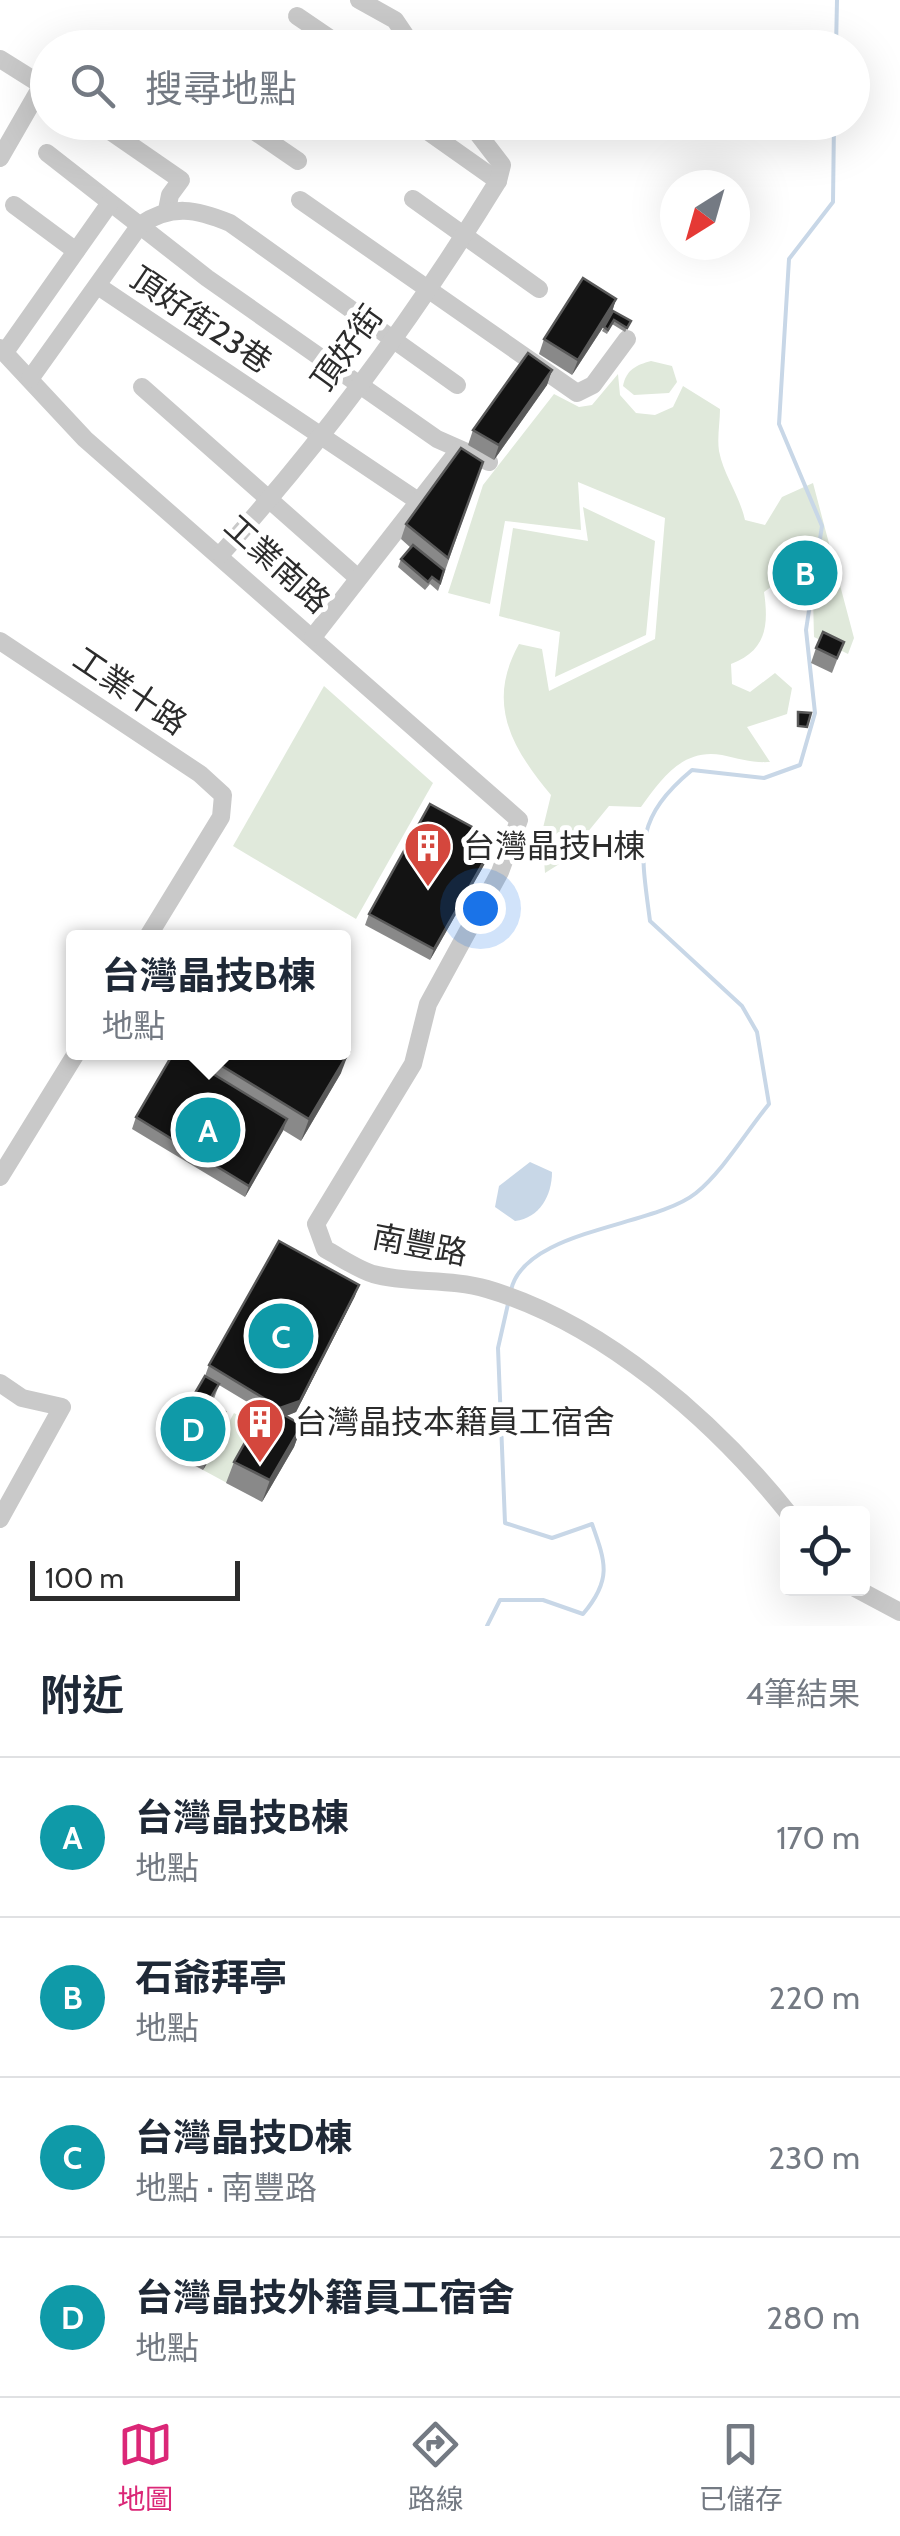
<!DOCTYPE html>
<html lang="zh-TW">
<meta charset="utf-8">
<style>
:root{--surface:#fff;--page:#f2f2f3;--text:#1f2937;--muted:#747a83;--line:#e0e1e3;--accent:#db2777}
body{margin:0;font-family:Cabin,"Noto Sans TC",sans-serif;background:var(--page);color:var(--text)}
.controls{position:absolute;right:30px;bottom:30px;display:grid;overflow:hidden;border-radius:10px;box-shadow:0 10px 40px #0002}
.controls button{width:90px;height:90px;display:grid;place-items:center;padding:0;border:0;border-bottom:2px solid var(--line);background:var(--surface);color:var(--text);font:50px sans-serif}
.compass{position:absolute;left:660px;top:170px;width:90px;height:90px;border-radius:50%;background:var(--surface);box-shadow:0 10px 40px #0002;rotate:217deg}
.scale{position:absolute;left:30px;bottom:25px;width:210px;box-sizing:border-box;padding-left:10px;border:5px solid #2c2c2c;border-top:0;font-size:28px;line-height:35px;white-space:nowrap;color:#2c2c2c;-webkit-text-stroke:8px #fff;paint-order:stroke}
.you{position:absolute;left:480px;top:908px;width:35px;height:35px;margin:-25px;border:8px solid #fff;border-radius:50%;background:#1a73e8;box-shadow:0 0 0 15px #1a73e833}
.badge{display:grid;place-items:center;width:65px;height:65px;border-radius:50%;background:var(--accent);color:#fff;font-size:32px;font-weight:700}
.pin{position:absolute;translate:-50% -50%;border:5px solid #fff;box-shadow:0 2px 10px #0006}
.popup{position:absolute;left:66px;top:930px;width:285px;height:130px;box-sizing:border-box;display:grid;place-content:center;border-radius:10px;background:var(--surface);filter:drop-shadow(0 2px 8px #0005);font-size:32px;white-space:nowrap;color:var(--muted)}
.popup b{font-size:38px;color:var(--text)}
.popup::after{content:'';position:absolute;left:50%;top:100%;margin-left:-20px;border:20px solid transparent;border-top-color:var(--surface)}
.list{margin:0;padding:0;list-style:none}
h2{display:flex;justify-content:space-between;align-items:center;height:130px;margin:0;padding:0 40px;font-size:42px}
h2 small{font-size:32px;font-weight:400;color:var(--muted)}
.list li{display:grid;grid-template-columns:65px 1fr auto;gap:30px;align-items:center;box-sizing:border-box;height:160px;padding:0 40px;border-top:2px solid var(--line)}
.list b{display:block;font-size:38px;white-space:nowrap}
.list p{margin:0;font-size:32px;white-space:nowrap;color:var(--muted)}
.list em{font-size:32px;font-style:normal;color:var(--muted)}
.icon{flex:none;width:55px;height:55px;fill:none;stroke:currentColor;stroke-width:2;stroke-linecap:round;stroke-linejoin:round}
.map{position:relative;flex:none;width:900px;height:1626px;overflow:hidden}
.search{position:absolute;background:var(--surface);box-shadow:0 10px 40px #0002;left:30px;right:30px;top:30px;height:110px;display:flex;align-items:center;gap:25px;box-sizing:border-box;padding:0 35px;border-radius:55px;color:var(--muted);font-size:38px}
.sheet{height:770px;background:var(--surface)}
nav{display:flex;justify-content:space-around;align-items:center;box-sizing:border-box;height:140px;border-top:2px solid var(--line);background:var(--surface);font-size:28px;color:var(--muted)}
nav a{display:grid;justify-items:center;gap:5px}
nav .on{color:var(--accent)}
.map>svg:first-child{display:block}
.green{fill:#e0e9db}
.water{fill:#c8d7e7}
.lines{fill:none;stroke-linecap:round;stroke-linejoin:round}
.stream{stroke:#c8d7e7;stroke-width:4}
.minor{stroke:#c9c9c9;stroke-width:18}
.wall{fill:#898989}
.shaded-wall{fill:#5a5a5a}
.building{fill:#131313;stroke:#5a5a5a;stroke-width:2.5}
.labels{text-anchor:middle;stroke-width:10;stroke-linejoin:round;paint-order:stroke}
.street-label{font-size:32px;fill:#2c2c2c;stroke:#fff}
.poi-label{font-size:32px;fill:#2c2c2c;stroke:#fff;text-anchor:start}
</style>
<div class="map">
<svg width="900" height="1626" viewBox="0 0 900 1626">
<rect width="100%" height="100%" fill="#fff"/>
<g class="green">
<path d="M651 361 672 366 677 382 669 393 634 395 623 386C626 370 636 365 651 361Z"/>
<path d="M618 374 620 395 636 413 655 415 673 407 683 386 720 409C720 422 717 438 719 451 724 476 739 494 745 520L765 525 782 497 813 483 854 638 848 654 814 637 812 560 791 549 782 579 764 592C769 626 766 651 731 664L732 684 750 692 775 673 792 688 787 714 747 727 770 762C753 763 739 759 722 755 683 748 662 778 641 807L609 806 564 861 545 873 542 832 551 795C511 747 486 703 519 644L542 649 549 691 655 639 665 518 578 482 581 530 505 521 490 604 448 593 483 485 554 394 579 407 592 405Z"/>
<path d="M583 507 655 541 646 635 555 677 560 632 499 616 513 528 588 541Z"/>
<path d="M324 686 433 783 356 919 233 846Z"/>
<path d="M234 1413 258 1426 227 1483 203 1470Z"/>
</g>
<path class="water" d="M530 1162 552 1172C552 1195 540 1218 515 1221L495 1207 499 1186Z"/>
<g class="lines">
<g class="stream">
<path d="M836 48 837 0"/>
<path d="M511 1290C525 1229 654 1227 696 1193 723 1171 746 1132 769 1104L757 1032 742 1006 650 921C641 851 632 820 692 770L764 778 800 765 815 713 806 630 822 526 779 424 789 259 833 202 834 122"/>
<path d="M487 1626 500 1600H543L583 1614C612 1580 606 1563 592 1524L552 1538 505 1523 498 1348 508 1304"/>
</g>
<g class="minor">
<path d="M359 0 395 20 414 48"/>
<path d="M297 16 344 48"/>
<path d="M0 59 48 89"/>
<path d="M97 122 181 180 170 195 167 210"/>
<path d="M241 122 298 161"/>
<path d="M425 122 423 128 498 181"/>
<path d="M47 153 207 278 437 439 489 462"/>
<path d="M0 158 42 85"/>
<path d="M413 199 539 289"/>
<path d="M300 200 577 393 593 385 627 339"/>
<path d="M14 205 76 251"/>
<path d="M98 286 418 501"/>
<path d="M0 348 85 439 519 820 500 872 428 1004 413 1064 316 1224 325 1249C340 1257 357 1269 373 1274 409 1284 450 1278 487 1289 603 1323 714 1420 789 1514"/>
<path d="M5 352 110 203"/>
<path d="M30 379 140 225C172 204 196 209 230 223L457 385"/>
<path d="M142 387 358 578"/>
<path d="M221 554C324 440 417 313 498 181L502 165 469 122"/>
<path d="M313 637 459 450"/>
<path d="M0 641 200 774 223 795 221 817 147 938"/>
<path d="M0 1177 77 1052"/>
<path d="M0 1383 22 1398 62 1407 0 1519"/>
<path d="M855 1588 900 1612"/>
</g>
</g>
<g class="wall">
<path d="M616 299 611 315 572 375 539 354 544 339Z"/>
<path d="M613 311 629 325 625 332 612 324 607 334 602 331Z"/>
<path d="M552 370 547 385 494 460 468 445 473 430Z"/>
<path d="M483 462 438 591 430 584 425 590 398 567 401 559 411 548 401 539 406 524Z"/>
<path d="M844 642 832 673 811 663 816 648Z"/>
<path d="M496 840 492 851 430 960 365 925 369 914Z"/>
<path d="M155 1052H343L341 1073 301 1141 283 1130 245 1197 132 1129 136 1117 169 1061Z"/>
<path d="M355 1296 296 1412 286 1416 302 1425 294 1447 262 1502 226 1483 234 1462 262 1411 219 1385 212 1404 225 1412 219 1430 221 1431 213 1453 203 1470 166 1451 174 1429 205 1376 209 1365Z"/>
</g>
<g class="shaded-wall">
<path d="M616 299 611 315 572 375 578 360Z"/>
<path d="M552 370 547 385 494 460 499 445Z"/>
<path d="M496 840 492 851 430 960 434 949Z"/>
<path d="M349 1052 341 1073 301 1141 309 1119Z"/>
<path d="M287 1119 283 1131 245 1197 249 1186Z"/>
<path d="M359 1285 355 1296 296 1412 276 1420 280 1408Z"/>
<path d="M302 1425 294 1447 262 1502 270 1480Z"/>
<path d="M221 1431 213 1453 203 1470 211 1448Z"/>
</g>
<g class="building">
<path d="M583 278 616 299 578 360 544 339Z"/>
<path d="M613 311 631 321 627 328 614 320 608 330 604 327Z"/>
<path d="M528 353 552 370 499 445 473 430Z"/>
<path d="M461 448 483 462 448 558 406 524Z"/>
<path d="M413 545 444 570 440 583 432 577 428 582 401 559Z"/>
<path d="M823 632 844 642 837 658 816 648Z"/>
<path d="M798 712 811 713 807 727 798 726Z"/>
<path d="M430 804 496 840 434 949 369 914Z"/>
<path d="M343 1048 349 1052 309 1119 199 1052H343Z"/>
<path d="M174 1052H177L287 1119 249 1186 136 1117Z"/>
<path d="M279 1241 359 1285 300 1401 280 1408 209 1365Z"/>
<path d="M205 1376 219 1384 208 1402 225 1412 216 1428 221 1431 211 1448 174 1429Z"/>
<path d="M266 1405 302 1425 270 1480 234 1462Z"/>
</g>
<defs>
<g id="building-pin" transform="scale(2.5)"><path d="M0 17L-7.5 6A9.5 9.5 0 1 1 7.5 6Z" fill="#d4473d" stroke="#fff"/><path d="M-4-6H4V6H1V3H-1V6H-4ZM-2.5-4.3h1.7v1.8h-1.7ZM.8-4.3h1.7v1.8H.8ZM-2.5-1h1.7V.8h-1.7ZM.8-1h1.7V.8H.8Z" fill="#fff"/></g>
</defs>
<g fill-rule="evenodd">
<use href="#building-pin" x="428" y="846"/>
<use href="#building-pin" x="260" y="1422"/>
</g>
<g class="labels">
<g class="street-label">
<text transform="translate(201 320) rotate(34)" y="11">頂好街23巷</text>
<text transform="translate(347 348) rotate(-54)" y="11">頂好街</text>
<text transform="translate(277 564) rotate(42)" y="11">工業南路</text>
<text transform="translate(130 691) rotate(34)" y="11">工業十路</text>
<text transform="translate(420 1245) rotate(11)" y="11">南豐路</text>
</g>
<g class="poi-label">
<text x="463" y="857">台灣晶技H棟</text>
<text x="295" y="1433">台灣晶技本籍員工宿舍</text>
</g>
</g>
</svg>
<div class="controls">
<button><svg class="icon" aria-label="locate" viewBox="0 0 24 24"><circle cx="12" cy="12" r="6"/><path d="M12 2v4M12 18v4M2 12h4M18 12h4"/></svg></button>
</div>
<svg class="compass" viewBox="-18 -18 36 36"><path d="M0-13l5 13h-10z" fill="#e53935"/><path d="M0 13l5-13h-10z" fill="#747a83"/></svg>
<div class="scale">100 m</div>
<div class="you"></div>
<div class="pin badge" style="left:208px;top:1130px;background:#0f9aa8">A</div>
<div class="popup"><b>台灣晶技B棟</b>地點</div>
<div class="pin badge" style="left:805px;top:573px;background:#0f9aa8">B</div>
<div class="pin badge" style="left:281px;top:1336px;background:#0f9aa8">C</div>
<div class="pin badge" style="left:193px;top:1429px;background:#0f9aa8">D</div>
<div class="search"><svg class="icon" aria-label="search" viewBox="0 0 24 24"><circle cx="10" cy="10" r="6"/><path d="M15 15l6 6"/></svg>搜尋地點</div>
</div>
<section class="sheet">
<h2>附近<small>4筆結果</small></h2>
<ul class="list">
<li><span class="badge" style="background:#0f9aa8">A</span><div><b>台灣晶技B棟</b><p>地點</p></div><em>170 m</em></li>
<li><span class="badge" style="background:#0f9aa8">B</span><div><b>石爺拜亭</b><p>地點</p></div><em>220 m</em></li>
<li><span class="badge" style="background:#0f9aa8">C</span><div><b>台灣晶技D棟</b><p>地點 · 南豐路</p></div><em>230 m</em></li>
<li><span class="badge" style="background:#0f9aa8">D</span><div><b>台灣晶技外籍員工宿舍</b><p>地點</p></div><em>280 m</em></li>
</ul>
</section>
<nav>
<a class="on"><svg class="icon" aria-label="map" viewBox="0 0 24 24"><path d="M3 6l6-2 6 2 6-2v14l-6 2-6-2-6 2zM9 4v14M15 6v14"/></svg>地圖</a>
<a><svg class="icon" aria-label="directions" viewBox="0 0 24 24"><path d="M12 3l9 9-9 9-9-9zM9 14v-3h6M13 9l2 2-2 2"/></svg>路線</a>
<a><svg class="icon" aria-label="saved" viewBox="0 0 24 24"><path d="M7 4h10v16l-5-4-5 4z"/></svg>已儲存</a>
</nav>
